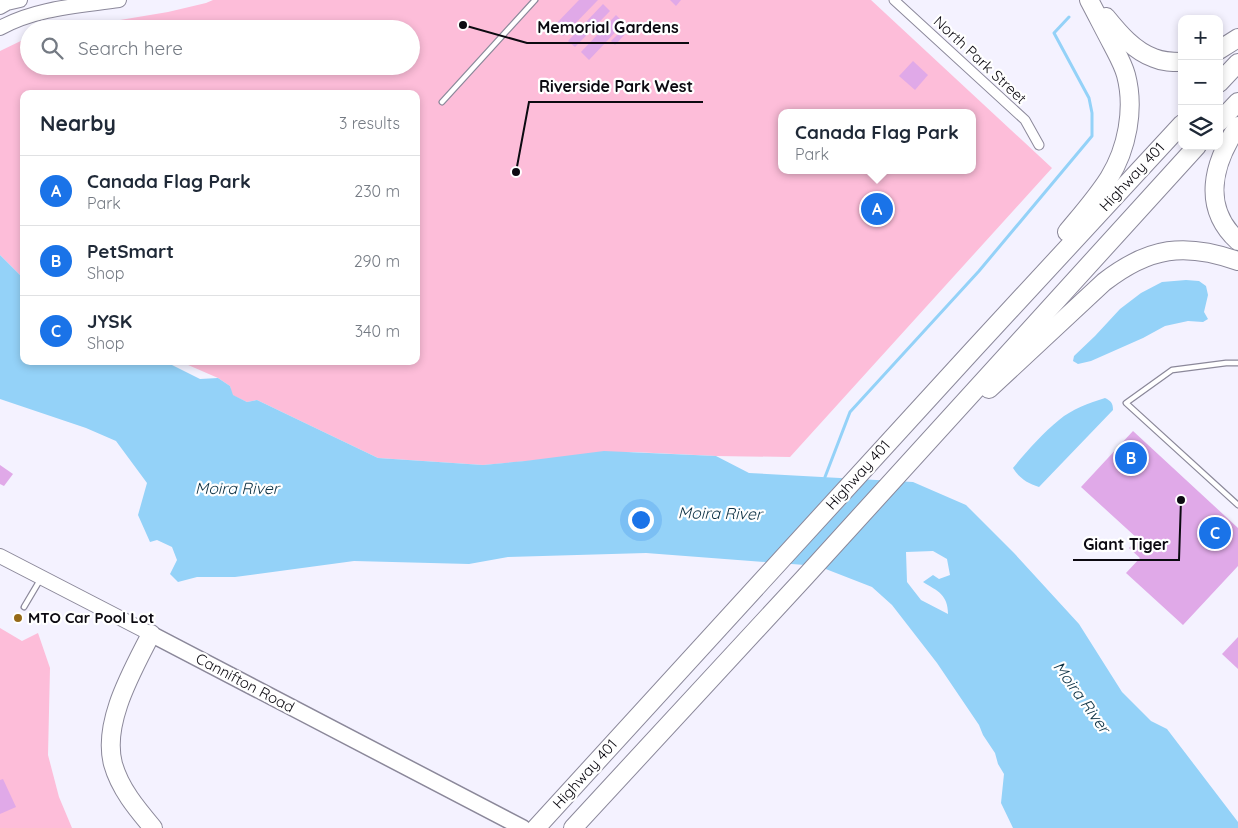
<!DOCTYPE html>
<meta charset="utf-8">
<style>
:root{--surface:#fff;--page:#f6f6f7;--text:#1f2937;--muted:#747a83;--line:#e0e1e3;--accent:#1a73e8}
body{margin:0;font-family:Quicksand,sans-serif;background:var(--page);color:var(--text)}
.controls{position:absolute;right:15px;top:15px;display:grid;overflow:hidden;border-radius:10px;box-shadow:0 2px 8px #0003}
.controls button{width:45px;height:45px;display:grid;place-items:center;padding:0;border:0;border-bottom:1px solid var(--line);background:var(--surface);color:var(--text);font:25px sans-serif}
.you{position:absolute;left:640px;top:519px;width:18px;height:18px;margin:-12px;border:4px solid #fff;border-radius:50%;background:#1a73e8;box-shadow:0 0 0 8px #1a73e833}
.badge{display:grid;place-items:center;width:32px;height:32px;border-radius:50%;background:var(--accent);color:#fff;font-size:16px;font-weight:700}
.pin{position:absolute;translate:-50% -50%;border:2px solid #fff;box-shadow:0 1px 5px #0006}
.popup{position:absolute;left:778px;top:109px;width:198px;height:65px;box-sizing:border-box;display:grid;place-content:center;border-radius:10px;background:var(--surface);filter:drop-shadow(0 1px 4px #0005);font-size:16px;white-space:nowrap;color:var(--muted)}
.popup b{font-size:19px;color:var(--text)}
.popup::after{content:'';position:absolute;left:50%;top:100%;margin-left:-10px;border:10px solid transparent;border-top-color:var(--surface)}
.list{margin:0;padding:0;list-style:none}
h2{display:flex;justify-content:space-between;align-items:center;height:65px;margin:0;padding:0 20px;font-size:21px}
h2 small{font-size:16px;font-weight:400;color:var(--muted)}
.list li{display:grid;grid-template-columns:32px 1fr auto;gap:15px;align-items:center;box-sizing:border-box;height:70px;padding:0 20px;border-top:1px solid var(--line)}
.list b{display:block;font-size:19px;white-space:nowrap}
.list p{margin:0;font-size:16px;white-space:nowrap;color:var(--muted)}
.list em{font-size:16px;font-style:normal;color:var(--muted)}
.icon{flex:none;width:28px;height:28px;fill:none;stroke:currentColor;stroke-width:2;stroke-linecap:round;stroke-linejoin:round}
.map{position:relative;flex:none;width:1238px;height:828px;overflow:hidden}
.search{position:absolute;background:var(--surface);box-shadow:0 2px 8px #0003;left:20px;top:20px;width:400px;height:55px;display:flex;align-items:center;gap:12px;box-sizing:border-box;padding:0 18px;border-radius:28px;color:var(--muted);font-size:19px}
.panel{position:absolute;background:var(--surface);box-shadow:0 2px 8px #0003;left:20px;top:90px;width:400px;height:275px;border-radius:10px}
.map>svg:first-child{display:block}
.green{fill:#fdbdd9;fill-rule:evenodd}
.water{fill:#94d2f8;fill-rule:evenodd}
.lines{fill:none;stroke-linecap:round;stroke-linejoin:round}
.stream{stroke:#94d2f8;stroke-width:3}
.building{fill:#e0a9e8}
.lane-casing{stroke:#8b889a;stroke-width:7}
.street-casing{stroke:#8b889a;stroke-width:11}
.secondary-casing{stroke:#8b889a;stroke-width:16}
.primary-casing{stroke:#8b889a;stroke-width:18}
.highway-casing{stroke:#8b889a;stroke-width:20}
.lane{stroke:#fff;stroke-width:4.5}
.street{stroke:#fff;stroke-width:9}
.secondary{stroke:#fff;stroke-width:14}
.primary{stroke:#fff;stroke-width:15}
.highway{stroke:#fff;stroke-width:18}
.poi-dot{fill:#966a18;stroke:#fff;stroke-width:2}
.labels{text-anchor:middle;stroke-width:4.5;stroke-linejoin:round;paint-order:stroke}
.street-label{font-size:15px;fill:#0c0a11;stroke:#fff}
.poi-label{font-size:15px;font-weight:bold;fill:#0c0a11;stroke:#fff;text-anchor:start}
.water-label{font-size:16px;font-style:italic;fill:#0b3043;stroke:#fff}
.leader{fill:none;stroke:#0c0a11;stroke-width:2}
.callout-dot{fill:#0c0a11;stroke:#fff;stroke-width:2}
.callout-label{font-size:16px;text-anchor:middle;font-weight:bold;fill:#0c0a11;stroke:#fff;stroke-width:4.5;stroke-linejoin:round;paint-order:stroke}
</style>
<div class="map">
<svg width="1238" height="828" viewBox="0 0 1238 828">
<rect width="100%" height="100%" fill="#f4f2ff"/>
<g class="green">
<path d="M213 0H871L1052 168 790 457 716 456 633 452 483 465 378 458 257 400 247 402 232 395 230 386 218 378 179 361H416V94H24V279L0 255V51L29 37V66H411V29H66L168 12 206 3ZM782 113H972V170H782Z"/>
<path d="M0 628 22 641 38 633 50 668 48 755 59 797 72 828H0Z"/>
</g>
<g class="water">
<path d="M0 255 24 279V361H164L200 379 218 378 230 386 233 395 247 402 257 400 378 458 483 465 525 461 604 451 716 456 749 473 913 482 966 505 1014 553 1079 624 1122 692 1151 721 1167 729 1238 822V828H1013L1001 803 1004 774 998 764 995 753 983 735 979 725 937 663 892 605 872 587 818 566 646 553 508 557 469 564 354 561 235 577H197L178 582 170 574 177 560 172 547 157 540 150 542 138 515 147 483 116 441 86 428 0 399ZM933 551 947 559 950 575 939 579 933 575 923 582C938 591 948 595 948 614L921 600 907 582 906 552Z"/>
<path d="M1186 280 1199 281 1206 286 1208 295 1204 312 1208 319 1203 322 1188 321 1165 326 1143 338 1091 361 1078 364 1073 361 1074 356 1095 336 1120 309 1141 293 1162 282Z"/>
<path d="M1105 398C1111 401 1113 403 1113 410L1039 487C1028 484 1019 478 1013 468 1026 452 1043 433 1059 420 1072 409 1089 403 1105 398Z"/>
</g>
<g class="lines">
<path class="stream" d="M825 477 850 412 979 271 1092 136V113L1089 98 1054 33 1069 17"/>
</g>
<g class="building">
<path d="M579 0H598L563 36 553 27Z"/>
<path d="M670 0H681L676 6Z"/>
<path d="M603 4 610 11 575 47 568 41Z"/>
<path d="M616 15 624 23 589 60 581 52Z"/>
<path d="M624 28 628 31 615 45 611 41Z"/>
<path d="M913 61 928 75 915 90 899 76Z"/>
<path d="M1133 431 1238 528V566L1183 625 1126 573 1140 558 1129 548 1138 539 1081 487Z"/>
<path d="M0 465 13 474 4 486 0 484Z"/>
<path d="M1238 637V669L1222 654Z"/>
<path d="M3 779 16 807 0 814V780Z"/>
</g>
<g class="lines">
<g class="lane-casing">
<g id="lane">
<path d="M442 102 535 0"/>
<path d="M1238 363H1226L1172 370 1126 403 1238 505"/>
<path d="M24 607 40 580"/>
</g>
</g>
<g class="street-casing">
<path id="street" d="M894 0 1025 120 1039 145"/>
</g>
<g class="secondary-casing">
<g id="secondary">
<path d="M0 7 7 3 20 0"/>
<path d="M0 28C36 8 78 6 119 0"/>
<path d="M0 556 151 634"/>
</g>
</g>
<g class="primary-casing">
<path id="primary" d="M151 634 523 828"/>
</g>
<g class="highway-casing">
<g id="highway">
<path d="M1106 17C1119 33 1134 51 1154 58 1163 62 1172 62 1182 62"/>
<path d="M1219 50 1238 38"/>
<path d="M1219 83 1238 63"/>
<path d="M1219 122 1238 102"/>
<path d="M1238 126C1213 163 1201 207 1238 241"/>
<path d="M1067 232C1081 215 1097 197 1109 178 1127 149 1135 109 1126 75 1123 64 1117 54 1112 44 1104 29 1097 15 1089 0"/>
<path d="M989 389 1104 282C1149 247 1185 242 1238 261"/>
<path d="M151 634C133 670 102 722 113 764 120 789 137 809 153 828"/>
<path d="M536 828 973 350 1182 124"/>
<path d="M573 828 805 577 1197 146"/>
</g>
</g>
<use href="#lane" class="lane"/>
<use href="#street" class="street"/>
<use href="#secondary" class="secondary"/>
<use href="#primary" class="primary"/>
<use href="#highway" class="highway"/>
</g>
<circle class="poi-dot" cx="18" cy="618" r="5"/>
<g class="labels">
<g class="street-label">
<text transform="translate(980 60) rotate(43)" y="5">North Park Street</text>
<text transform="translate(1132 177) rotate(-47)" y="5">Highway 401</text>
<text transform="translate(858 475) rotate(-48)" y="5">Highway 401</text>
<text transform="translate(245 683) rotate(28)" y="5">Cannifton Road</text>
<text transform="translate(585 774) rotate(-48)" y="5">Highway 401</text>
</g>
<g class="poi-label">
<text x="28" y="623">MTO Car Pool Lot</text>
</g>
<g class="water-label">
<text x="237" y="494">Moira River</text>
<text transform="translate(720 513) rotate(1)" y="6">Moira River</text>
<text transform="translate(1082 697) rotate(54)" y="6">Moira River</text>
</g>
</g>
<path class="leader" d="M463 25L527 43H689M516 172L529 102H703M1181 500L1179 560H1073"/>
<g class="callout-dot">
<circle cx="463" cy="25" r="5"/>
<circle cx="516" cy="172" r="5"/>
<circle cx="1181" cy="500" r="5"/>
</g>
<g class="callout-label">
<text x="608" y="33">Memorial Gardens</text>
<text x="616" y="92">Riverside Park West</text>
<text x="1126" y="550">Giant Tiger</text>
</g>
</svg>
<div class="controls">
<button>+</button>
<button>−</button>
<button><svg class="icon" aria-label="layers" viewBox="0 0 24 24"><path d="M12 4l9 5-9 5-9-5zM3 14l9 5 9-5"/></svg></button>
</div>
<div class="you"></div>
<div class="pin badge" style="left:877px;top:209px">A</div>
<div class="popup"><b>Canada Flag Park</b>Park</div>
<div class="pin badge" style="left:1131px;top:458px">B</div>
<div class="pin badge" style="left:1215px;top:533px">C</div>
<div class="search"><svg class="icon" aria-label="search" viewBox="0 0 24 24"><circle cx="10" cy="10" r="6"/><path d="M15 15l6 6"/></svg>Search here</div>
<section class="panel">
<h2>Nearby<small>3 results</small></h2>
<ul class="list">
<li><span class="badge">A</span><div><b>Canada Flag Park</b><p>Park</p></div><em>230 m</em></li>
<li><span class="badge">B</span><div><b>PetSmart</b><p>Shop</p></div><em>290 m</em></li>
<li><span class="badge">C</span><div><b>JYSK</b><p>Shop</p></div><em>340 m</em></li>
</ul>
</section>
</div>
